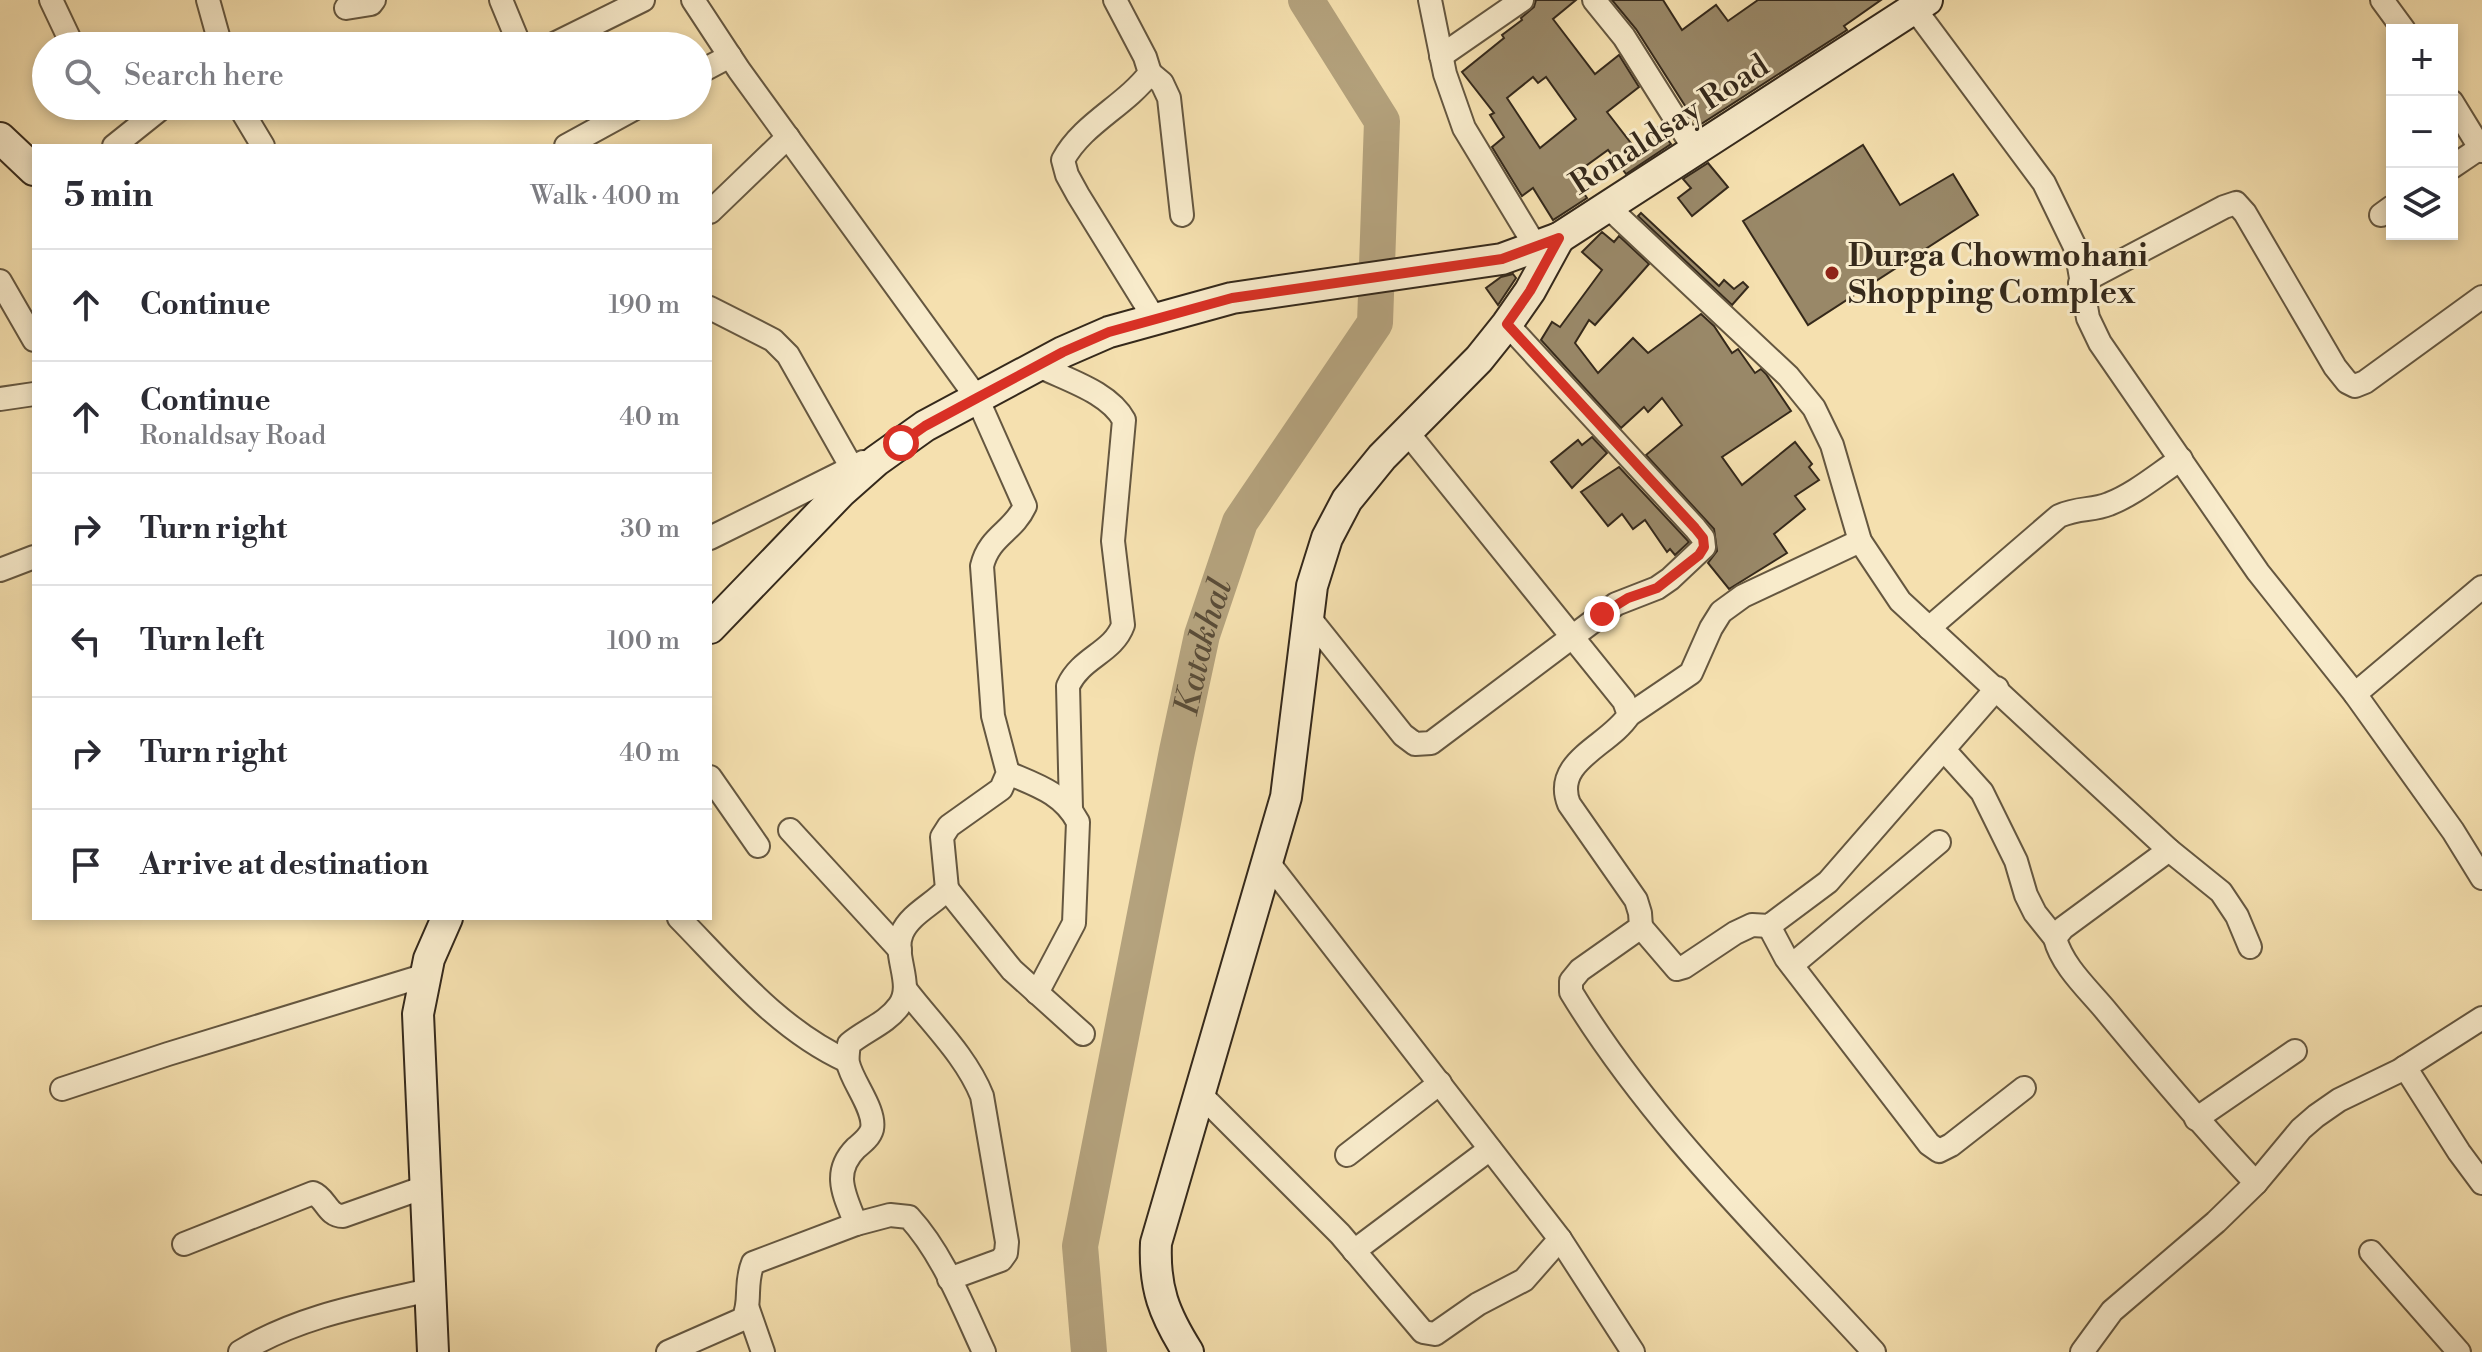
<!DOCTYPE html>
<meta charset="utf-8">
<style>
:root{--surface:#fff;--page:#f7f7f7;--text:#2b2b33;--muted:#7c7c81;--line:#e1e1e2}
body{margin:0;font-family:"Libre Bodoni",serif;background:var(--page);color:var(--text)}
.controls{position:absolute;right:24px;top:24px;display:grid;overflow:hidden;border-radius:0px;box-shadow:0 4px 12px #0003}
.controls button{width:72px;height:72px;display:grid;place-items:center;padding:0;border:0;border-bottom:2px solid var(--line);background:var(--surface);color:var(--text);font:40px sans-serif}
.stop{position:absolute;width:24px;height:24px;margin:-18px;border:6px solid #d93025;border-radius:50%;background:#fff}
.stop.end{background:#d93025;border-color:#fff;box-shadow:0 2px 8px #0008}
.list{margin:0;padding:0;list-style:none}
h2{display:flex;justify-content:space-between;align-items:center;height:104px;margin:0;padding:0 32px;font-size:34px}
h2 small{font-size:26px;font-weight:400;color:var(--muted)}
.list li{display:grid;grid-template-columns:52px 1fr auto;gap:24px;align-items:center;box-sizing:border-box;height:112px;padding:0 32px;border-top:2px solid var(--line)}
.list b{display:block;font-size:30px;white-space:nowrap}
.list p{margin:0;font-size:26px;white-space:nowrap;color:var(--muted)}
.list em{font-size:26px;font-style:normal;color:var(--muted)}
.icon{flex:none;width:44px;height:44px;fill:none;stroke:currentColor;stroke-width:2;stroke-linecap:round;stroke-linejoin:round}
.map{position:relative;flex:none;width:2482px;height:1352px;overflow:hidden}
.search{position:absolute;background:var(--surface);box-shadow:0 4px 12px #0003;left:32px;top:32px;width:680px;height:88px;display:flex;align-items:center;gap:20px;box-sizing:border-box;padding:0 28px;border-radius:44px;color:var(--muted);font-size:30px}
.panel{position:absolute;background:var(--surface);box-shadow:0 4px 12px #0003;left:32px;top:144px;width:680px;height:776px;border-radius:0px}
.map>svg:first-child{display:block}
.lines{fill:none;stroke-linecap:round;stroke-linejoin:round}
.river{stroke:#b4a27d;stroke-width:36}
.building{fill:#998868;stroke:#35291b;stroke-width:2;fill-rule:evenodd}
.street-casing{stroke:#655740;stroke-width:26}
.secondary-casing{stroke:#35291b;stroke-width:34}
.street{stroke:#f8ebcb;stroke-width:22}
.secondary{stroke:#f8ebcb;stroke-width:30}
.route{stroke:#d93025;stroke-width:10}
.poi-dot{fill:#8f2418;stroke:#f8ebcb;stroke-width:3}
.labels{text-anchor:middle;stroke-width:6;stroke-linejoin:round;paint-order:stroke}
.street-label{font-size:32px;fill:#35291b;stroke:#f8ebcb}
.poi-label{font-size:32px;font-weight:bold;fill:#35291b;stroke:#f8ebcb;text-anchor:start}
.water-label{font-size:34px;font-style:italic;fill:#5b4d38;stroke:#f8ebcb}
</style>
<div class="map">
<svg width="2482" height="1352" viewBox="0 0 2482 1352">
<rect width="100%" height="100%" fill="#f5e0af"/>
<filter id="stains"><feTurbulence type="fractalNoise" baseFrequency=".0025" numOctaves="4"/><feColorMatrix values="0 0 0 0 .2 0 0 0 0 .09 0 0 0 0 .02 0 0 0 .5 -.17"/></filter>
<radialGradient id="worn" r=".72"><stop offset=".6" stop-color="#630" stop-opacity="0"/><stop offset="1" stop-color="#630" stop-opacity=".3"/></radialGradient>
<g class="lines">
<path class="river" id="s1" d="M1089 1352 1080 1246 1177 751 1202 635 1240 522 1375 323 1382 121 1306 0"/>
</g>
<g class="building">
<path d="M1536 0H1576L1553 19 1595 74 1619 55 1639 87 1607 112 1634 147 1658 127 1671 144 1626 174 1608 150 1572 176 1587 198 1553 220 1533 188 1522 196 1492 147 1504 137 1490 115 1494 113 1462 72 1504 38 1502 35 1522 20 1521 18 1534 7ZM1533 77 1538 83 1546 77 1576 119 1540 148 1507 98Z"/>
<path d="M1612 0H1663L1682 30 1716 5 1728 21 1758 0H1881L1844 26 1847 30 1698 126 1636 29Z"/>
<path d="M1863 145 1900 205 1953 174 1978 215 1808 325 1743 221Z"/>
<path d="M1708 163 1728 187 1692 216 1678 198 1691 188 1683 179Z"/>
<path d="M1641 213 1719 286 1724 280 1734 289 1743 282 1748 287 1732 305 1638 216Z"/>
<path d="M1602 232 1614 242 1619 236 1649 264 1595 325 1589 320 1575 343 1598 373 1633 338 1648 353 1701 314 1714 326 1732 353 1738 349 1755 373 1761 369 1766 374 1791 411 1722 457 1742 485 1795 442 1812 464 1809 467 1819 480 1795 496 1805 509 1774 534 1787 553 1729 589 1708 563 1717 551 1714 529 1646 455 1682 425 1662 398 1648 412 1644 407 1621 428 1541 340 1552 322 1560 327 1602 270 1582 252Z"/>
<path d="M1513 274 1516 278 1498 305 1486 288 1501 277Z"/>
<path d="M1592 437 1607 453 1572 488 1551 462 1578 440 1582 445Z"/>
<path d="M1619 467 1689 542 1675 555 1670 549 1667 552 1645 520 1633 529 1622 514 1608 526 1581 492Z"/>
</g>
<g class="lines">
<g class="street-casing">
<g id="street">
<path d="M51 0 70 40"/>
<path d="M208 0 218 36"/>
<path d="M501 0 520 46"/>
<path d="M693 0 739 70 977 398 1025 506C1013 532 989 536 982 566L993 716 1008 773 1001 789 949 826 942 837 947 889C934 904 910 914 902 933 892 956 915 984 899 1006 887 1023 864 1031 849 1044 848 1051 847 1058 848 1063 852 1082 876 1110 872 1129 870 1137 862 1143 856 1148 831 1173 845 1196 856 1224"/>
<path d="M1115 0 1145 57 1150 73C1125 106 1082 124 1063 160L1067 175 1078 195 1154 318"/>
<path d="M1430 0 1445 74 1464 128 1536 247"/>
<path d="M1594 0 1624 37 1695 150"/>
<path d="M2382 0 2404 30"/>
<path d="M346 8 371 4 374 0"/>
<path d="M1914 8 2044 183 2076 249 2088 318 2100 343 2258 572 2355 694 2453 831 2482 878"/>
<path d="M550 46 643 0"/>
<path d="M1441 56 1522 0"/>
<path d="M698 73 730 56"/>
<path d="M1150 73 1162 83 1169 98 1182 215"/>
<path d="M2452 102 2482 151"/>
<path d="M239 106 263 146"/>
<path d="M114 146 164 106"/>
<path d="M566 146 639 106"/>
<path d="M2452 167 2480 148"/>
<path d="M1608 207 1788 376 1814 408 1832 445 1860 541 1900 601 2169 850 2063 928 2055 938C2062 966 2089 990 2107 1012 2156 1071 2204 1128 2256 1183"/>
<path d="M710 212 788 137"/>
<path d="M2381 215 2392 207"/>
<path d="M0 281 34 340"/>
<path d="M2080 283 2224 207 2236 203 2245 213 2335 367 2347 382 2355 386 2365 382 2482 297"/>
<path d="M710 308 773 340 788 355 852 468"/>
<path d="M1039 366C1067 380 1109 392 1124 420L1113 541 1123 625C1113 653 1081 657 1068 686L1071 809"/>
<path d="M0 399 34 394"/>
<path d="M1407 432 1624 701 1629 715C1609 746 1552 761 1569 804L1636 900 1640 913 1641 927 1580 970 1571 981V992C1653 1127 1768 1236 1874 1352"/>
<path d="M710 538 863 462"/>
<path d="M0 570 34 557"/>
<path d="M1308 616 1403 735 1415 744 1431 743 1616 604 1657 588 1670 579 1704 547 1703 538 1695 528 1507 324"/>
<path d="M1929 628 2059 516C2079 507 2092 511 2109 504 2135 494 2158 474 2181 459"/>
<path d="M2355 694 2482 587"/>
<path d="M1629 715 1691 673 1711 628 1721 612 1743 596 1860 541"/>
<path d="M1945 751 1982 792 2016 861 2026 895 2035 913 2055 938"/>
<path d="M1008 773C1036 785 1063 793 1078 822L1074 923 1037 993"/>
<path d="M710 777 758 846"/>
<path d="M790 830 900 950"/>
<path d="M2169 850 2221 892 2237 916 2250 947"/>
<path d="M1267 861 1560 1239 1633 1352"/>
<path d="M947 889 1012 970 1083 1034"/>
<path d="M679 918C731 971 779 1030 847 1061"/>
<path d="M1769 926 1786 958 1929 1144 1939 1151 1951 1145 2024 1088"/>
<path d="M1641 927 1677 969 1684 967 1735 933 1752 925 1769 926 1828 882 1997 688"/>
<path d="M1792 965 1939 842"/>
<path d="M906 990C932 1024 966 1056 982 1096L1007 1242 1006 1253 1001 1260 949 1279"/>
<path d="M2405 1067 2459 1152 2482 1183"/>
<path d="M62 1089 168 1054 426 975"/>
<path d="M1201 1095 1340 1234 1423 1332 1435 1334 1478 1304 1524 1280 1560 1239"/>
<path d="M2196 1119 2295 1051"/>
<path d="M1347 1155 1440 1083"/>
<path d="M184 1244 313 1193C326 1198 327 1216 343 1216L425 1187"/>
<path d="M1354 1251 1490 1149"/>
<path d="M2371 1252 2459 1352"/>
<path d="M748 1309 763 1352"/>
<path d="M240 1352C299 1316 364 1305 430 1290"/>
<path d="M668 1352 743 1319C752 1302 744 1285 753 1263L856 1224 890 1215 909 1217C943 1254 963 1307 984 1352"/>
<path d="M2082 1352 2112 1311 2216 1222 2256 1183 2301 1129 2316 1116 2339 1100 2399 1071 2482 1018"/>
</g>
</g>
<g class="secondary-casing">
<g id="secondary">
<path d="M0 138 34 170"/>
<path d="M710 628 841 492 876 461 925 426 1063 352 1109 332 1232 298 1502 259 1559 238 1927 0"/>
<path d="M433 1352 418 1014 429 959 447 918"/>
<path d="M1188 1352C1164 1314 1154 1288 1156 1243L1286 797 1312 586 1327 538 1347 500 1382 457 1479 359 1507 324 1530 291 1559 238"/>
</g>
</g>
<use href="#street" class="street"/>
<use href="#secondary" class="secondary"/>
</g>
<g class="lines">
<path class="route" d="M901 443 925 426 977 398 1063 352 1109 332 1232 298 1502 259 1559 238 1530 291 1507 324 1695 528 1703 538 1704 547 1699 555 1657 588 1628 598 1602 614"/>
</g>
<circle class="poi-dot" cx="1832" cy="273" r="8"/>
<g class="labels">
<g class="street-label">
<text transform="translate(1669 124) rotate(-33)" y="11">Ronaldsay Road</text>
</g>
<g class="poi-label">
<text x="1848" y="266">Durga Chowmohani<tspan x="1848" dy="37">Shopping Complex</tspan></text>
</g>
<g class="water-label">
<text dy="12" stroke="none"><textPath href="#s1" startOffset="718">Katakhal</textPath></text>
</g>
</g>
<rect width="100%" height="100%" filter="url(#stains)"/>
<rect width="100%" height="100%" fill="url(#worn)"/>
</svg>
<div class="controls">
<button>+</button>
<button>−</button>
<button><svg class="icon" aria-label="layers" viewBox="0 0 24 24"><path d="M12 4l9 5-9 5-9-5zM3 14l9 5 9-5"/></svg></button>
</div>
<div class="stop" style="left:901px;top:443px"></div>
<div class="stop end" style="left:1602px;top:614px"></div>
<div class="search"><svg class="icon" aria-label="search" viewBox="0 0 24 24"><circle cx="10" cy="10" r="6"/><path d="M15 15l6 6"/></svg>Search here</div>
<section class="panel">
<h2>5 min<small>Walk · 400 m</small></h2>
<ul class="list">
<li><svg class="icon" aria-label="ahead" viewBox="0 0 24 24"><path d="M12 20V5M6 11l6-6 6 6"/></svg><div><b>Continue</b></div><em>190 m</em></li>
<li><svg class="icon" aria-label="ahead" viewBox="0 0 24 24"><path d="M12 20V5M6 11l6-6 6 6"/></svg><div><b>Continue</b><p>Ronaldsay Road</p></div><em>40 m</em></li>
<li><svg class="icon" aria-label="right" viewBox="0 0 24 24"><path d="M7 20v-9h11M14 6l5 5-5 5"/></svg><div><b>Turn right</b></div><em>30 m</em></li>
<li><svg class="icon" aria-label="left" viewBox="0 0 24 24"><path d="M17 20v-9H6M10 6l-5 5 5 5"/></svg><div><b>Turn left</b></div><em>100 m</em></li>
<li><svg class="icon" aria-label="right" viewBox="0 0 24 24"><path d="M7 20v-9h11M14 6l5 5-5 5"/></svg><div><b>Turn right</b></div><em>40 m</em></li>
<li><svg class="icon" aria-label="arrive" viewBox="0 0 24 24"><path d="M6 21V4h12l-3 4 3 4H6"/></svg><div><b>Arrive at destination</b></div></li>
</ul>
</section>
</div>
